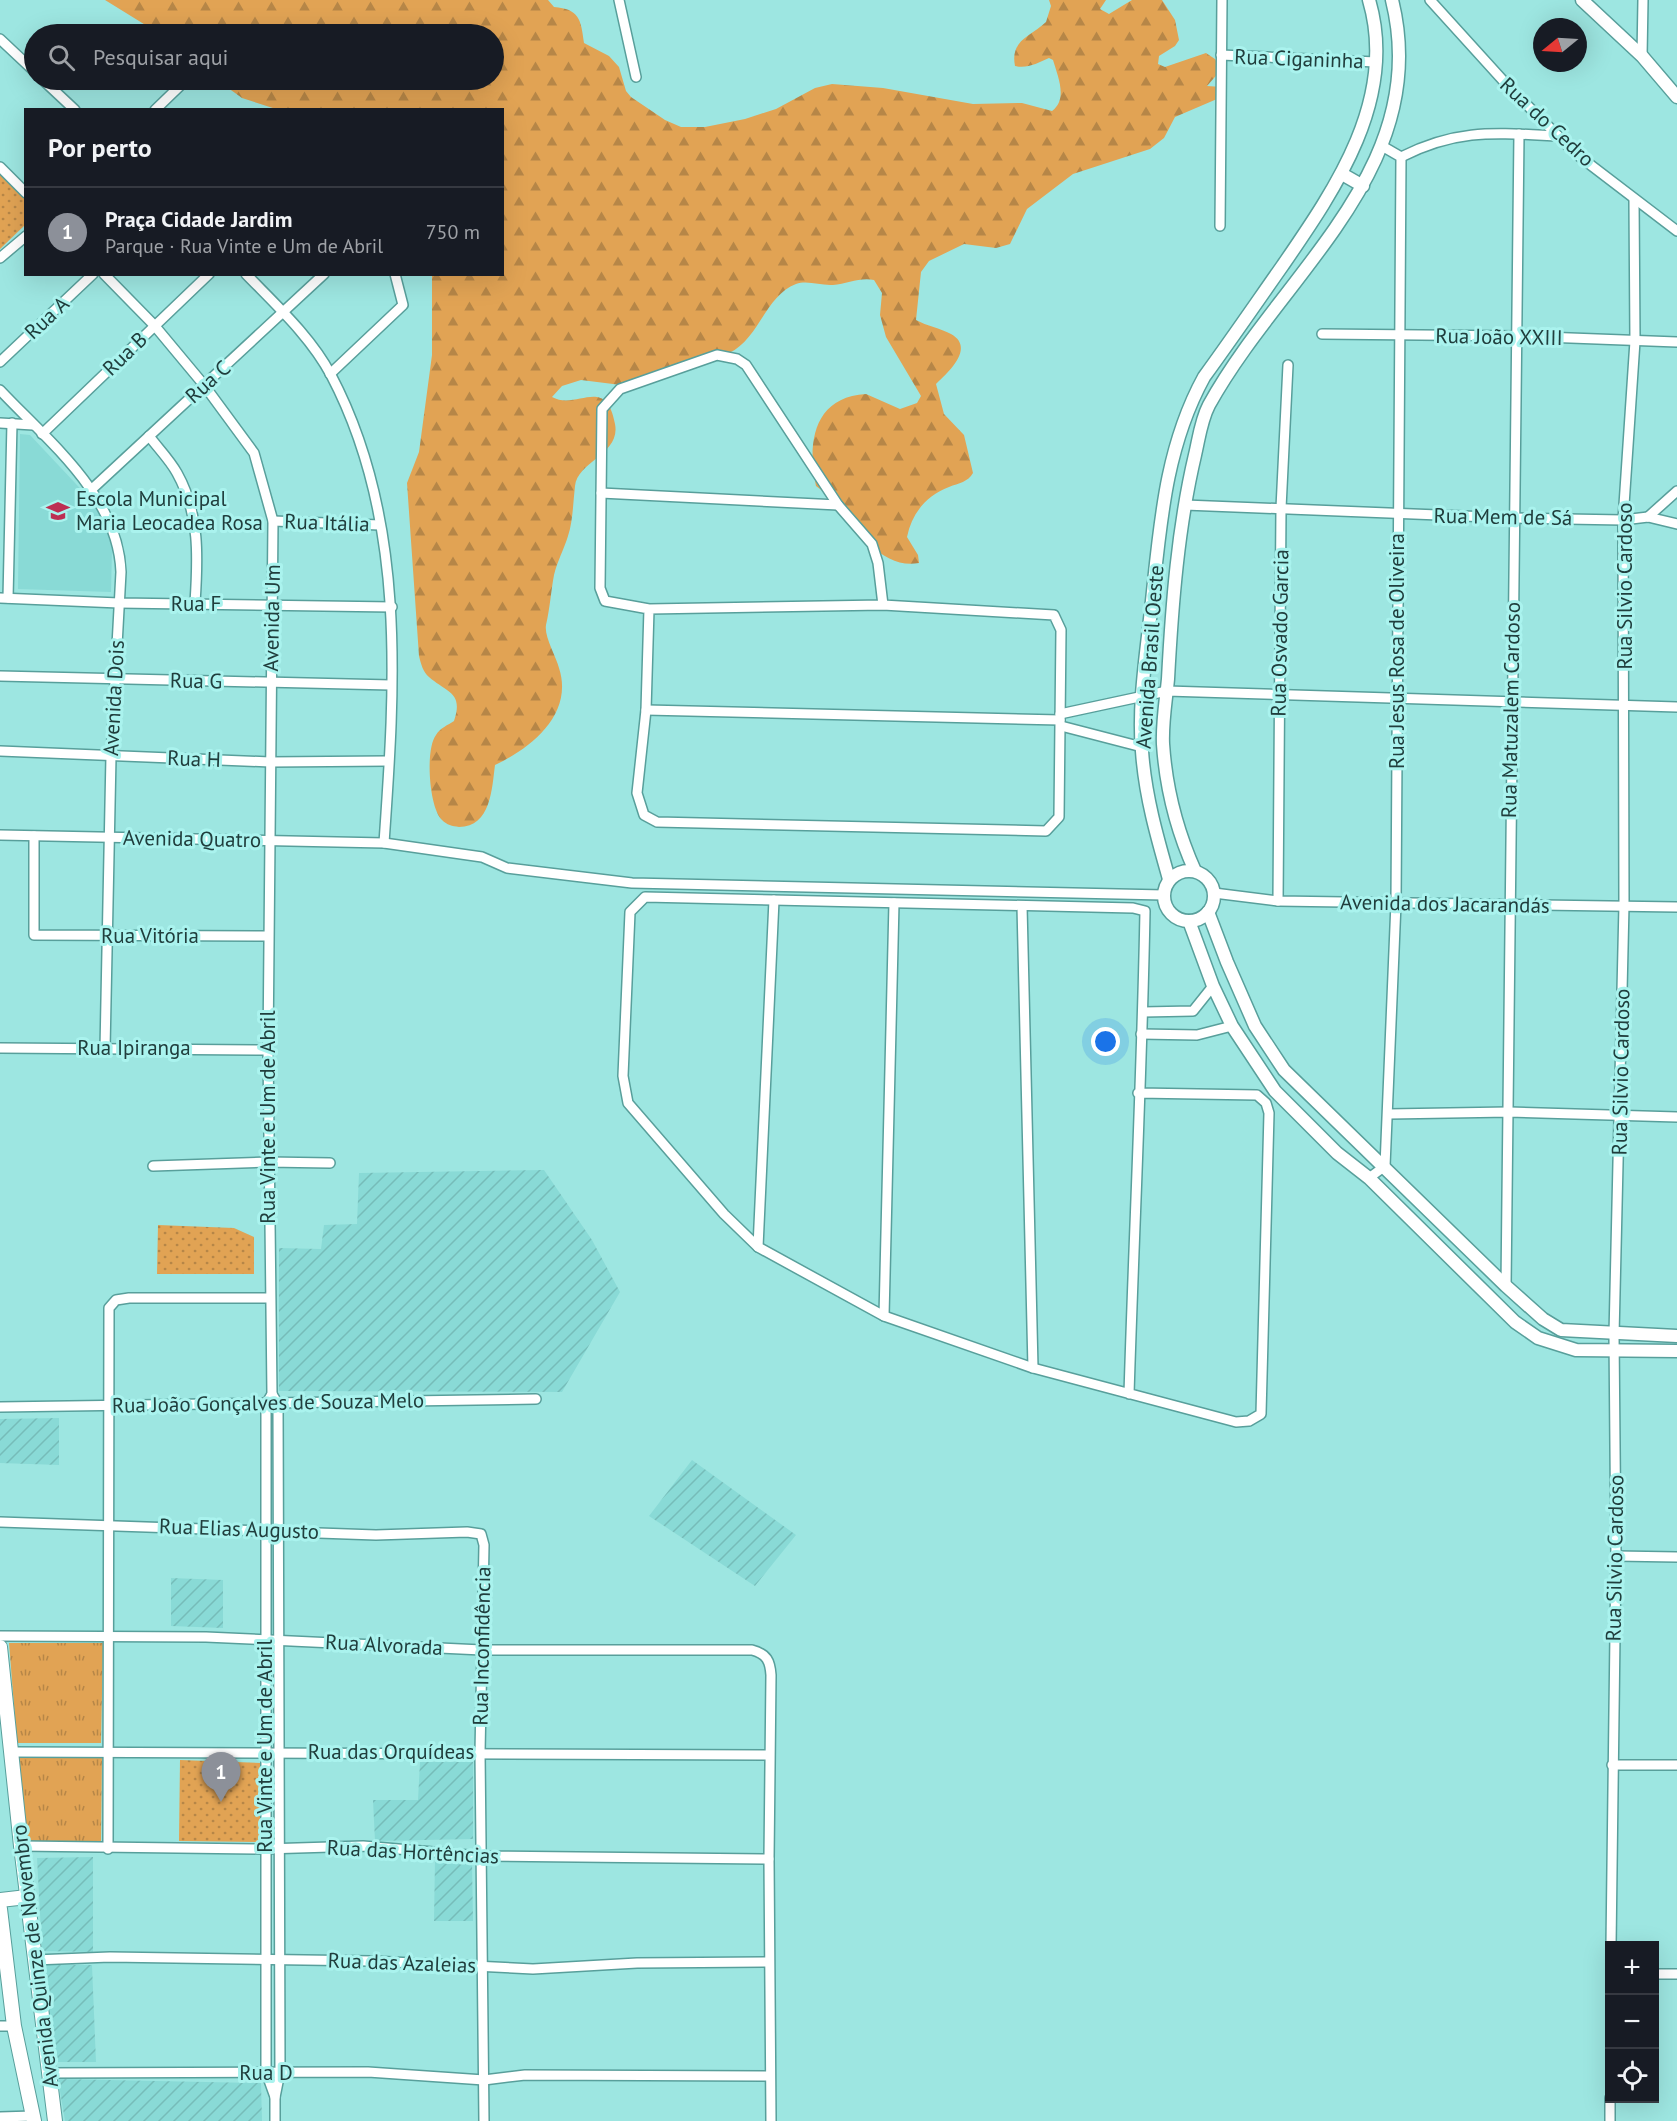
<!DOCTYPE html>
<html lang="pt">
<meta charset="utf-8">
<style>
:root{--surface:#171b24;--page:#242831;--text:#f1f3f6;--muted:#9ea1a6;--line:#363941;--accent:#8c9099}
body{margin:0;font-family:"PT Sans",sans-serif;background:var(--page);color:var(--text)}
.controls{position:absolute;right:18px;bottom:18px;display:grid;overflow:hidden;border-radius:0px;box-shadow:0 6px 24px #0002}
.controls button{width:54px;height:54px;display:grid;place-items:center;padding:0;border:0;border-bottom:2px solid var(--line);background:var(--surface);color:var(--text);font:30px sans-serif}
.compass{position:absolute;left:1533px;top:18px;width:54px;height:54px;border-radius:50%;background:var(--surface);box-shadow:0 6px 24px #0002;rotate:252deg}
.you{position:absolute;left:1106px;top:1042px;width:21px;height:21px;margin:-15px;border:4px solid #fff;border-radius:50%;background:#1a73e8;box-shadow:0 0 0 9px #1a73e833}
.badge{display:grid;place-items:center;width:39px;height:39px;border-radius:50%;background:var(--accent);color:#fff;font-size:20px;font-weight:700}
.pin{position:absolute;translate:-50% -50px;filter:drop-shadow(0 2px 3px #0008)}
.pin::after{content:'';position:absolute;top:32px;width:21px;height:18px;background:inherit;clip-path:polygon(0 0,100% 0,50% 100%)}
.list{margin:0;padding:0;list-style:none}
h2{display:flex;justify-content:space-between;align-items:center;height:78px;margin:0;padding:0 24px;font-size:26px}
h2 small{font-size:20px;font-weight:400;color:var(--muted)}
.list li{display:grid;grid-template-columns:39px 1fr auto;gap:18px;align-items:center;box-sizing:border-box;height:90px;padding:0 24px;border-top:2px solid var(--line)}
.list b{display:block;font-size:22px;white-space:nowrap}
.list p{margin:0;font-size:20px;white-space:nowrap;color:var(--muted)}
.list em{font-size:20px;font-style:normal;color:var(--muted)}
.icon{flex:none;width:33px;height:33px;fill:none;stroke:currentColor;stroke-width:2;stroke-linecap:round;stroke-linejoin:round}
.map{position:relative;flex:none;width:1677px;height:2121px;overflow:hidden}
.search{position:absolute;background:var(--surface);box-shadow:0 6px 24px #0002;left:24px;top:24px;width:480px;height:66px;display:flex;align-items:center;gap:15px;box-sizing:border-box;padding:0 21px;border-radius:33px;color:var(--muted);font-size:22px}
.panel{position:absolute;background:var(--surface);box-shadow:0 6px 24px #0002;left:24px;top:108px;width:480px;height:168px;border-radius:0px}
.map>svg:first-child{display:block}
.built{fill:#89dad6}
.industrial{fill:url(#industrial-furrows)}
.grass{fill:url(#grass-tufts)}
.forest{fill:url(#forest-firs)}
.park{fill:url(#park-dots)}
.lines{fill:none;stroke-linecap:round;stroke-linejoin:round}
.minor-casing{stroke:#589f9b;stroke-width:12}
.tertiary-casing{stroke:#589f9b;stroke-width:15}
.secondary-casing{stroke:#589f9b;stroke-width:16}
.minor{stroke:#fff;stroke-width:9}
.tertiary{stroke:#fff;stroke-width:12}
.secondary{stroke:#fff;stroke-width:14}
.labels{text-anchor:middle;stroke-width:6;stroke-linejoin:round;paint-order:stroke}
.street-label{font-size:21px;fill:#203e3d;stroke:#aaf3ee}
.poi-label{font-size:21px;fill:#203e3d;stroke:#aaf3ee;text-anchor:start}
</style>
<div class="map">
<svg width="1677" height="2121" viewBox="0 0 1677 2121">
<defs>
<pattern id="industrial-furrows" width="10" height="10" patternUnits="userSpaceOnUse" patternTransform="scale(1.5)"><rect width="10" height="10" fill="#89dad6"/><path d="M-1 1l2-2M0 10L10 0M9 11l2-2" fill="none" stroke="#76bcb9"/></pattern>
<pattern id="grass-tufts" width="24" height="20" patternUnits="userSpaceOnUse" patternTransform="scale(1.5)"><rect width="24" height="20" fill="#e1a354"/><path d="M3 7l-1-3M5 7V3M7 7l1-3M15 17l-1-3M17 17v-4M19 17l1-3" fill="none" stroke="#b68647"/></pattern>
<pattern id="forest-firs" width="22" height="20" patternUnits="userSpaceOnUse" patternTransform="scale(1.5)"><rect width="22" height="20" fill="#e1a354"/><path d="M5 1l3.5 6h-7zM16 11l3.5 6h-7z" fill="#b68647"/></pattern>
<pattern id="park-dots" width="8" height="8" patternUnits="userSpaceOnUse" patternTransform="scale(1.5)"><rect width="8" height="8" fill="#e1a354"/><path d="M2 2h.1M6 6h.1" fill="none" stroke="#b68647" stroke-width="1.8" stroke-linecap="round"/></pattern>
</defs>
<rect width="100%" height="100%" fill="#9de6e1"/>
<path class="built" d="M20 434 30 435 91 500 105 522 112 549 111 592 18 589Z"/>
<g class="industrial">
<path d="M544 1170 592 1240 620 1292 562 1392 279 1391V1248L321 1249 324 1225 357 1224 359 1173Z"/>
<path d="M59 1418V1465L0 1463V1419Z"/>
<path d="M692 1460 796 1535 755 1586 649 1516Z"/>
<path d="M171 1578 223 1580V1628L171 1626Z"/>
<path d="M420 1762H473V1839L375 1841 373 1800H418Z"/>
<path d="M93 1857V1952L42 1951 37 1858Z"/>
<path d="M435 1859 472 1862 473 1921H434Z"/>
<path d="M38 1965H92L96 2062H47Z"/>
<path d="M58 2079 261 2083 262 2121H65Z"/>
</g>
<g class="grass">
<path d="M9 1643H103L101 1743H17Z"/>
<path d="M102 1755 101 1844 26 1841 19 1757Z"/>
</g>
<path class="forest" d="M105 0H548L554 7C579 9 581 19 584 43L609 56 619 67 626 91 631 97 665 120 681 127H705L745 119 776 109 815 88 832 84 883 88 973 104 1022 103 1052 111C1068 99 1058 77 1053 60L1049 58C1038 63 1027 69 1015 66 1010 40 1030 37 1046 22L1051 6 1049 0H1106L1100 9 1109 14 1132 0H1162L1175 20 1179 40 1175 46 1159 56 1158 64 1165 67 1206 53 1215 59 1221 70 1207 86 1222 87 1217 99 1175 117 1164 138 1150 149 1073 174 1027 209 1010 244 996 248 964 244 929 261 921 272 916 320C927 326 940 328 951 334 976 348 947 373 936 384L944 414 964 435 973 473C968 482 959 483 949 487 926 496 912 513 907 537L918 555 919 563C878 571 848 518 824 492L816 486C807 444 813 397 866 394L900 409 917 403 921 396 886 337 880 315 882 293 874 280C860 277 847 284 833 285 821 286 808 280 796 284 765 296 759 339 729 353L629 386 581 380 562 386 552 397C577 411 606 374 615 424 621 454 578 461 575 486 573 503 573 521 568 536 564 549 557 562 554 575 551 591 550 608 546 625 544 637 556 656 559 668 574 714 531 748 495 765 492 788 491 827 459 827 452 826 447 825 442 820 429 808 425 749 436 735 440 728 448 725 454 721 464 692 446 692 429 677 423 672 421 664 419 656L407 483 419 452 432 355V275L502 274V110L276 109 242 98 217 80H494V34H160Z"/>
<g class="park">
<path d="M0 173 26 200 25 225 0 249Z"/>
<path d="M158 1225 234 1228 254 1237V1274H157Z"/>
<path d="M180 1760 261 1763 263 1842 179 1841Z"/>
</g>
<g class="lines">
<g class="minor-casing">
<g id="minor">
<path d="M619 0 636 77"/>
<path d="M1430 0 1508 86 1575 153 1677 231"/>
<path d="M0 39 34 71"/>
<path d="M1221 55 1376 62"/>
<path d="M1642 56 1643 0"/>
<path d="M43 80 75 110"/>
<path d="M155 110 186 80"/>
<path d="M1401 157C1458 128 1496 133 1558 136"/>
<path d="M0 167 26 193"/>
<path d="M1220 226 1222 0"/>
<path d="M0 258 26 236"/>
<path d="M104 274 154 325 204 385 254 453 273 521 268 1050 272 1394 266 1404V2072L275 2097"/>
<path d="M246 274C276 305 311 337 331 375 407 519 395 686 384 843"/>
<path d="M1322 334 1518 336 1677 342"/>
<path d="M0 362 93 274"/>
<path d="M330 374 403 305 395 274"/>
<path d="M0 390C49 442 118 496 121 572L111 756 105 1049"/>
<path d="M0 423 33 425"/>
<path d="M42 434 209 274"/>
<path d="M149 436C158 448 170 460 177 473 200 514 198 558 195 603"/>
<path d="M92 489 324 274"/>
<path d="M601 493 838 505"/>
<path d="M1185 505 1514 518 1623 520 1648 517 1677 524"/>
<path d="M1648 517 1677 491"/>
<path d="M273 521 380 525"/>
<path d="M0 598 119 603 392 607"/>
<path d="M8 598 12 423"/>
<path d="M649 609 883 605 1054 615 1061 630 1059 817 1046 831 657 822 644 815 637 793 646 710 649 609 605 601 600 588 602 409 620 389 717 355 737 359 746 365 838 505 872 544 878 563 883 605"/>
<path d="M0 676 391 685"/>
<path d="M646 710 1060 720"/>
<path d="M1060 714 1167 691 1677 707"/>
<path d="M1061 726 1142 747"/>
<path d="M0 751 270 762 388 761"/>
<path d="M0 835 384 843 482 857 507 868 632 883 1164 895"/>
<path d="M34 836V935L268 936"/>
<path d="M1214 893 1278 901 1677 907"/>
<path d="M1278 901 1281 508 1288 365"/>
<path d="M1022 906 1033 1368"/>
<path d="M1143 1012 1193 1011 1213 986"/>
<path d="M1141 1034 1197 1035 1232 1026"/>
<path d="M0 1048 268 1050"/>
<path d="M1389 1114 1509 1112 1677 1117"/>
<path d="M153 1166 268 1162 330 1163"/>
<path d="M1369 1178 1385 1166 1396 903 1401 157 1382 146"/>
<path d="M758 1247 774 900"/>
<path d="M1506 1286 1519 134"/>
<path d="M884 1316 894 903"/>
<path d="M272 1394 278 1404 280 2072 275 2097V2121"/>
<path d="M1129 1394C1134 1233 1142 1072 1145 911L1133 908 645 897 630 912 623 1076 628 1103 724 1214 758 1247 884 1316 1033 1368 1236 1422 1249 1421 1261 1414 1269 1113 1266 1103 1257 1095 1138 1093"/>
<path d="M0 1407 536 1399"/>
<path d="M0 1522 376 1535 467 1532 481 1534 484 1545 480 1753 484 2121"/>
<path d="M1616 1556 1677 1557"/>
<path d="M0 1636 206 1637 482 1650H752C767 1654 770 1661 771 1675L769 1859 771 2121"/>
<path d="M12 1752 769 1755"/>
<path d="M1612 1765H1677"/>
<path d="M21 1846 265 1849 363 1846 480 1856 769 1859"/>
<path d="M108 1849 109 1308 116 1300 129 1298H269"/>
<path d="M1611 1946 1616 1556 1614 1335 1624 905 1623 520 1635 341 1634 199"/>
<path d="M34 1960 110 1957 372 1961 533 1969 637 1963 769 1962"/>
<path d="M1654 1974H1677"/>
<path d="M0 2026H14"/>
<path d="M48 2073 368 2072 484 2080 525 2075 770 2076"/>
<path d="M0 2117 33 2116"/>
<path d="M1610 2121V2098"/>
</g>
</g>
<g class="tertiary-casing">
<g id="tertiary">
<path d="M1582 0 1642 56 1677 97"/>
<path d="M1342 174 1363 186"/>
<circle cx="1189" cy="896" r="25"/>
<path d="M1195 871C1177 831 1166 789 1163 744 1162 723 1166 700 1168 679 1172 604 1178 527 1195 455 1199 438 1201 420 1209 405 1281 274 1434 168 1392 0"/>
<path d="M1169 879C1157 837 1145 795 1142 751 1138 705 1146 656 1151 610 1160 529 1164 450 1204 377 1231 340 1257 302 1283 265 1336 188 1398 98 1369 0"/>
<path d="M1208 912 1227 962 1255 1026 1284 1070 1506 1286 1543 1319 1561 1330 1677 1336"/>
<path d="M1189 921 1213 986 1232 1026 1275 1091 1337 1153 1369 1178 1515 1322 1538 1338 1576 1350 1677 1351"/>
</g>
</g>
<g class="secondary-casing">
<g id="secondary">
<path d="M0 1647 21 1846 55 2121"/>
<path d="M0 1900 27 1897"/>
<path d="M0 1909 14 2026 34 2121"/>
</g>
</g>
<use href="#minor" class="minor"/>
<use href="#tertiary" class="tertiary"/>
<use href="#secondary" class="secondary"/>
</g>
<defs>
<g id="school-bare" transform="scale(1.8)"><path d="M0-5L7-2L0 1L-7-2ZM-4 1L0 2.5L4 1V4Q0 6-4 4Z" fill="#bd2e53" stroke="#aaf3ee" stroke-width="2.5" paint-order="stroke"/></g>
</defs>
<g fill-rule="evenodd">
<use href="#school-bare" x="58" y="511"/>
</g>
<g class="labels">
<g class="street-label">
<text transform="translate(1299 59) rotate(2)" y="7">Rua Ciganinha</text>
<text transform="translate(1547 122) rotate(43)" y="7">Rua do Cedro</text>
<text transform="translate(47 318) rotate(-43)" y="7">Rua A</text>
<text transform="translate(1499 337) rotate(1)" y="7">Rua João XXIII</text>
<text transform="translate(125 354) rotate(-44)" y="7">Rua B</text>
<text transform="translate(208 382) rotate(-42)" y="7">Rua C</text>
<text transform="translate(1503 517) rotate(1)" y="7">Rua Mem de Sá</text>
<text transform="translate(327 523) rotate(2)" y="7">Rua Itália</text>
<text transform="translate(1625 586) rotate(-90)" y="7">Rua Silvio Cardoso</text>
<text x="196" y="611">Rua F</text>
<text transform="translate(272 618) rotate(-89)" y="7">Avenida Um</text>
<text transform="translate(1280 633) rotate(-89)" y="7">Rua Osvado Garcia</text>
<text transform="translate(1397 651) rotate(-90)" y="7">Rua Jesus Rosa de Oliveira</text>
<text transform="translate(1150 657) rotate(-86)" y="7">Avenida Brasil Oeste</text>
<text transform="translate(196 681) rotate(1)" y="7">Rua G</text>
<text transform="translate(114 698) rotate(-87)" y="7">Avenida Dois</text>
<text transform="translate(1511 710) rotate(-89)" y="7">Rua Matuzalem Cardoso</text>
<text transform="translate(194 759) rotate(2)" y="7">Rua H</text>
<text transform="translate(192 839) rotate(1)" y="7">Avenida Quatro</text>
<text transform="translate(1445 904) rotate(1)" y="7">Avenida dos Jacarandás</text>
<text x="150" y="943">Rua Vitória</text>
<text x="134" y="1055">Rua Ipiranga</text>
<text transform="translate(1621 1072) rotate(-89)" y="7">Rua Silvio Cardoso</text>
<text transform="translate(268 1117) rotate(-90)" y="7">Rua Vinte e Um de Abril</text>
<text transform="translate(268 1403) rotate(-1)" y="7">Rua João Gonçalves de Souza Melo</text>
<text transform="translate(239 1529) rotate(2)" y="7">Rua Elias Augusto</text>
<text transform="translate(1615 1558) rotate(-89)" y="7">Rua Silvio Cardoso</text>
<text transform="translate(384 1645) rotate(3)" y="7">Rua Alvorada</text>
<text transform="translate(482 1646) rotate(-89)" y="7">Rua Inconfidência</text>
<text transform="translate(265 1746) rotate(-90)" y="7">Rua Vinte e Um de Abril</text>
<text x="391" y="1759">Rua das Orquídeas</text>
<text transform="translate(413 1852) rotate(3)" y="7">Rua das Hortências</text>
<text transform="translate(35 1956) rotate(-97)" y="7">Avenida Quinze de Novembro</text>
<text transform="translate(402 1963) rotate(2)" y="7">Rua das Azaleias</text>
<text x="266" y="2080">Rua D</text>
</g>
<g class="poi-label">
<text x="76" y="506">Escola Municipal<tspan x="76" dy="24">Maria Leocadea Rosa</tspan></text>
</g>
</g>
</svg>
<div class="controls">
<button>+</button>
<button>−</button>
<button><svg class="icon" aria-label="locate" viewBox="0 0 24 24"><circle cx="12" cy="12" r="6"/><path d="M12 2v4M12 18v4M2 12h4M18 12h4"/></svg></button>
</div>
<svg class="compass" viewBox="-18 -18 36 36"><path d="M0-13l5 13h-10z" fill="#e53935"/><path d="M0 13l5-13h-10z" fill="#9ea1a6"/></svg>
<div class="you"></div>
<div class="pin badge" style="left:221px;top:1802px">1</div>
<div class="search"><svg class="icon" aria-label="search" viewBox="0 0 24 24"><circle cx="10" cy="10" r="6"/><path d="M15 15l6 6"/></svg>Pesquisar aqui</div>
<section class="panel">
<h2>Por perto<small></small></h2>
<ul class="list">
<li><span class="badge">1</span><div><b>Praça Cidade Jardim</b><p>Parque · Rua Vinte e Um de Abril</p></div><em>750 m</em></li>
</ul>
</section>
</div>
